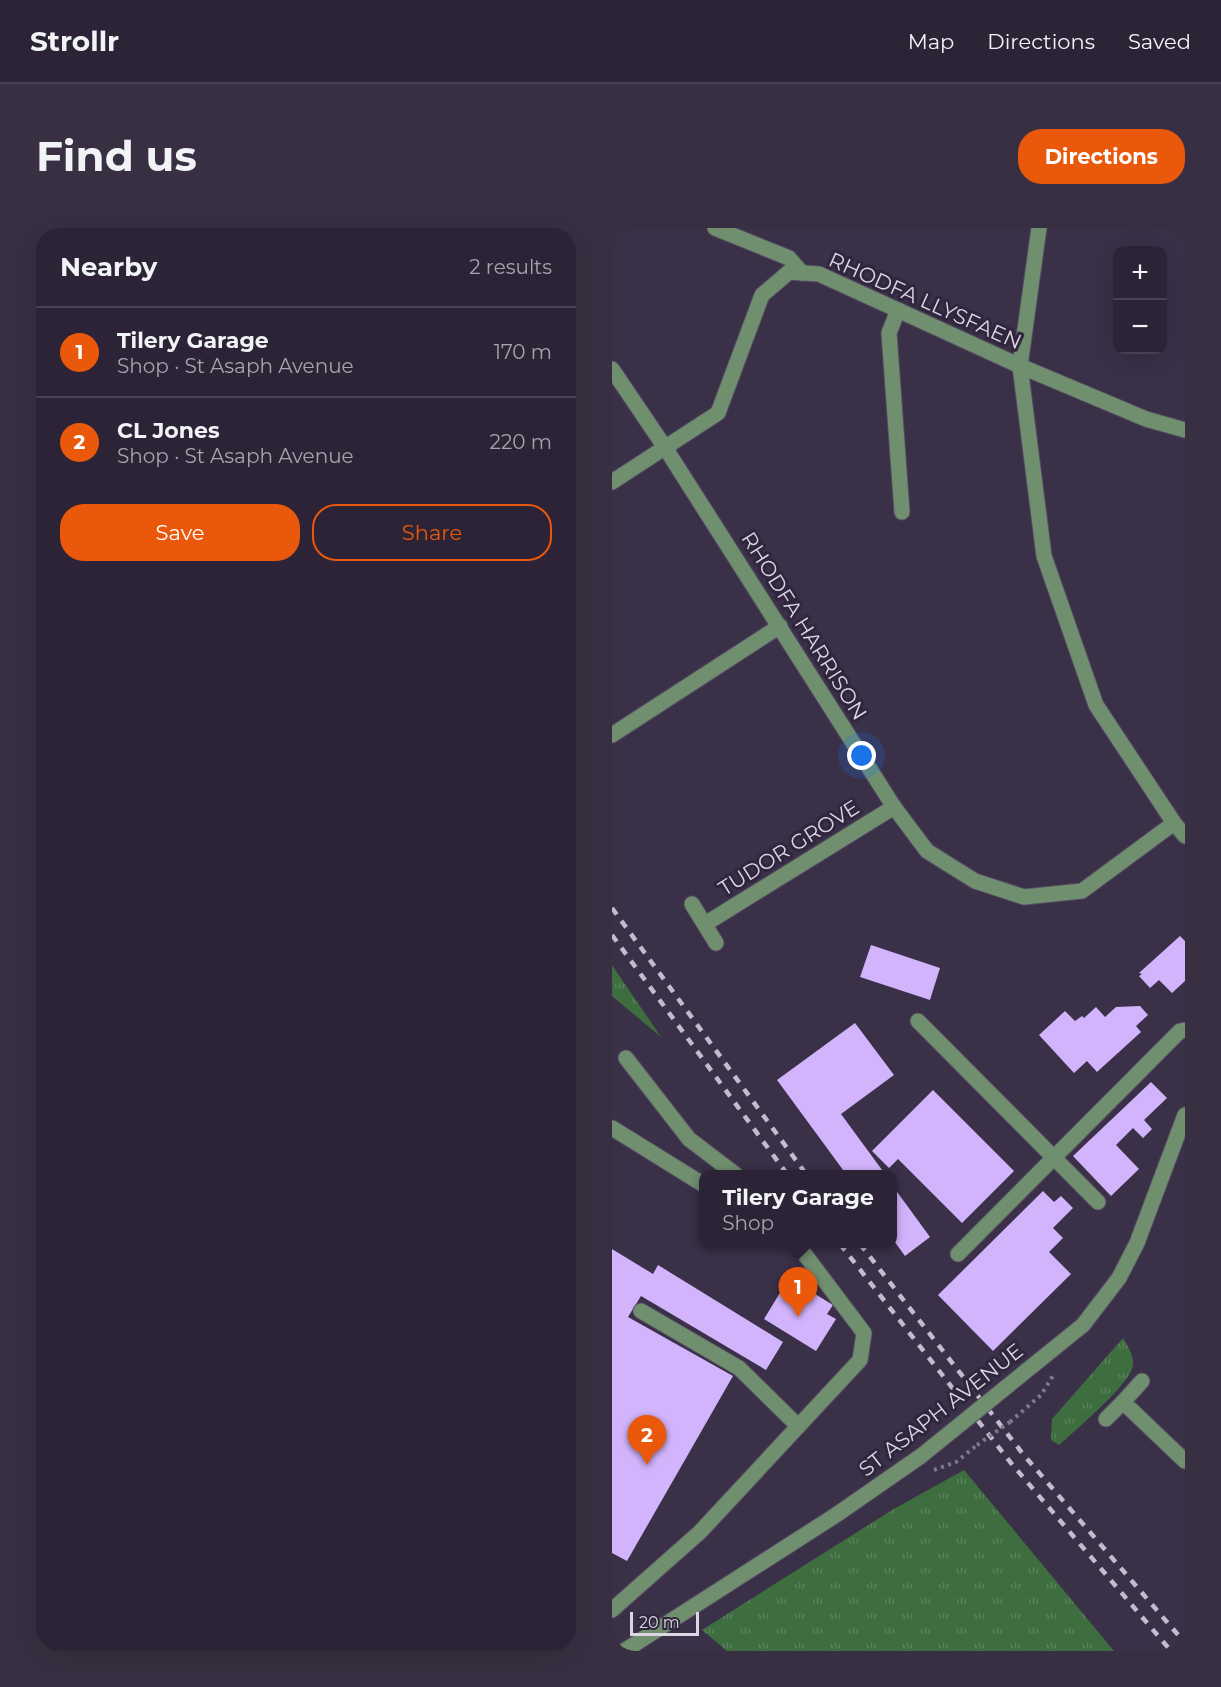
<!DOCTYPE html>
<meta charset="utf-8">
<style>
:root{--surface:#2c2436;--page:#383042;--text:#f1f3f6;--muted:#a6a4ad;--line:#484151;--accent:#ea580c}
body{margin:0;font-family:Montserrat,sans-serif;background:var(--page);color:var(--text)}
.controls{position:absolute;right:18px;top:18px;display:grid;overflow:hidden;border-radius:12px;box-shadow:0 6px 24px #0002}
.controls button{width:54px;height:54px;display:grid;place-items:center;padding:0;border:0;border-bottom:2px solid var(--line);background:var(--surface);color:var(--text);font:30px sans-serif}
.scale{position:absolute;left:18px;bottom:15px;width:69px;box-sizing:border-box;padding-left:6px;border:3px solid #dbd5e4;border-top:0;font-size:16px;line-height:21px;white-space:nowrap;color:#dbd5e4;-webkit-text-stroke:4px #30263d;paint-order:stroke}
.you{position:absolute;left:250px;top:528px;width:21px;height:21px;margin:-15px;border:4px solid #fff;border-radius:50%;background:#1a73e8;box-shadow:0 0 0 9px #1a73e833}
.badge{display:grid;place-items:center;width:39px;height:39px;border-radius:50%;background:var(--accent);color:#fff;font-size:20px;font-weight:700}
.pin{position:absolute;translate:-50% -50px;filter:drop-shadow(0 2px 3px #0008)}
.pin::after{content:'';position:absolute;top:32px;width:21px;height:18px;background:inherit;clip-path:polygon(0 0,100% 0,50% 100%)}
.popup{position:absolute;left:87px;top:942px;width:198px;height:78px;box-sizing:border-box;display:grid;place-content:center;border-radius:12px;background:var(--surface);filter:drop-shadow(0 2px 4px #0005);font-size:20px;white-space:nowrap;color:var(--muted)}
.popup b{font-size:22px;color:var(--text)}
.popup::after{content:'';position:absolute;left:50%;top:100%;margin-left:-12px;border:12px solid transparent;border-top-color:var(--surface)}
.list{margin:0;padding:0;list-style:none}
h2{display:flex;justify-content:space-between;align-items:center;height:78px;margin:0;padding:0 24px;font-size:26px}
h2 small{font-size:20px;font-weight:400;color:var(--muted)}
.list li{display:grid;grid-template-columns:39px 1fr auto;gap:18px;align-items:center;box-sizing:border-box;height:90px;padding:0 24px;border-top:2px solid var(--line)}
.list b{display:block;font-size:22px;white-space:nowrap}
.list p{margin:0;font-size:20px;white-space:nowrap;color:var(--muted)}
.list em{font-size:20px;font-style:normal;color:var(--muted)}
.actions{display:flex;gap:12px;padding:18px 24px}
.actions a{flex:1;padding:14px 0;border:2px solid var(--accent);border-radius:24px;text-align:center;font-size:21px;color:var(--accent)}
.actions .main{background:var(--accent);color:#fff}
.map{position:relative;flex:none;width:573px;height:1423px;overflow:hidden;border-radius:24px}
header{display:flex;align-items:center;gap:36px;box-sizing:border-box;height:84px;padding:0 30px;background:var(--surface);border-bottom:2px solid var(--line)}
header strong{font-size:28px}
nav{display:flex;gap:33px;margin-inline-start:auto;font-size:21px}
.intro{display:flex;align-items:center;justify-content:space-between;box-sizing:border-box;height:144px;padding:0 36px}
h1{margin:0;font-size:42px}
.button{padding:15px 27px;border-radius:24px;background:var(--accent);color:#fff;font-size:21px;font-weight:700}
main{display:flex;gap:36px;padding:0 36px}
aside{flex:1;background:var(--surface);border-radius:24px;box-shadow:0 6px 24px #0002}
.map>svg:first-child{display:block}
.grass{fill:url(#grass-tufts)}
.building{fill:#d2b4fc}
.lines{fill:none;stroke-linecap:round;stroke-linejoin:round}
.minor-casing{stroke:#574e64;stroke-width:17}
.path{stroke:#81788c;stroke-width:4;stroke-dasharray:3 4.5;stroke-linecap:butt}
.minor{stroke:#708f6f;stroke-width:15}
.rail{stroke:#c3bccd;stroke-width:4.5;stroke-dasharray:8 8;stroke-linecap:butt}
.minor-bridge-casing{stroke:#574e64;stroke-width:17;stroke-linecap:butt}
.path-bridge{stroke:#81788c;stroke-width:4;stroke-dasharray:3 4.5;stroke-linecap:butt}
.minor-bridge{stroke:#708f6f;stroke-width:15}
.labels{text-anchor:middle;stroke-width:6;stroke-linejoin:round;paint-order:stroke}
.street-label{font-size:21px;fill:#dbd5e4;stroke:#30263d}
</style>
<header>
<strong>Strollr</strong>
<nav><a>Map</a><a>Directions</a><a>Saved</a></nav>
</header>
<div class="intro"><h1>Find us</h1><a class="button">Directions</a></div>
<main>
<aside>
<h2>Nearby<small>2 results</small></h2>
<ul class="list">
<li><span class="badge">1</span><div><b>Tilery Garage</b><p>Shop · St Asaph Avenue</p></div><em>170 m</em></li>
<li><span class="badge">2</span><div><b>CL Jones</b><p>Shop · St Asaph Avenue</p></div><em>220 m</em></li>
</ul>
<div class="actions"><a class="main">Save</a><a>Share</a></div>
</aside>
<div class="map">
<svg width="573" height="1423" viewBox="0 0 573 1423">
<defs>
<pattern id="grass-tufts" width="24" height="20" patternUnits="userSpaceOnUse" patternTransform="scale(1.5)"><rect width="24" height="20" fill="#3e6e3f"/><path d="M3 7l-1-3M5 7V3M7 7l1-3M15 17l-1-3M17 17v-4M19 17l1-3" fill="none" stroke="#59825b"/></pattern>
</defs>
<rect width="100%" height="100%" fill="#3a3048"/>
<g class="grass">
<path d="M0 737 49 809 0 768Z"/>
<path d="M511 1110C516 1119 524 1130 520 1141 513 1160 464 1202 447 1217L439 1212 440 1191Z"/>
<path d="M352 1242 502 1423H115L90 1402 280 1282Z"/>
</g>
<g class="building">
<path d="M568 708 573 713V753L560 765 547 752 538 760 527 748 530 746 527 745Z"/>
<path d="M259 717 328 740 318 772 248 749Z"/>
<path d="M528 778 536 787 524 798 529 804 485 844 475 833 462 845 427 807 453 783 463 793 470 788 472 790 484 779 493 789 504 779Z"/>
<path d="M243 795 282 847 229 886 273 946H234L165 852Z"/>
<path d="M539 854 555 870 532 892 540 901 531 910 521 900 504 917 527 941 499 968 461 928Z"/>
<path d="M321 862 402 943 350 995 286 931 277 940 260 923Z"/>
<path d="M280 957 318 1009 293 1028 280 1010Z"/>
<path d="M431 963 442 974 449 968 461 980 441 1000 451 1010 437 1024 459 1046 381 1123 326 1067Z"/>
<path d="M0 1021 41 1046 46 1037 171 1114 154 1142 29 1068 16 1089 121 1148 15 1333 0 1325Z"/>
<path d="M177 1050 221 1077 215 1086 224 1091 204 1123 152 1091Z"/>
</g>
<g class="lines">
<g class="minor-casing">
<g id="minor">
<path d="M103 0 177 30 190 45"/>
<path d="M427 0 408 138 432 328 484 477 562 595 573 608"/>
<path d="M286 82 277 105 290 284"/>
<path d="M0 141 54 221 282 579 315 623 363 653 412 669 470 663 562 595"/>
<path d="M0 254 106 185 150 67 177 44 207 46 408 138 534 191 573 202"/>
<path d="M0 507 168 398"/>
<path d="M80 676 104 715"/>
<path d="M93 696 282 579"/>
<path d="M306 793 486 974"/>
<path d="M14 830 77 911 123 946"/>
<path d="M0 900 92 957"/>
<path d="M346 1026 568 803 573 802"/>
<path d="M29 1083 127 1140 186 1198"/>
<path d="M471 1097 507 1050 525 1015 573 887"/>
<path d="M530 1153 511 1174 573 1233"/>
<path d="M494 1191 511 1174"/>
<path d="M0 1382 88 1304 248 1132 252 1105 185 1016"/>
<path d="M12 1423 224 1287 309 1228"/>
</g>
</g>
<g class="path">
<path d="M398 1194 429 1167 442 1146"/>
<path d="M322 1242 344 1234 365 1217"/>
</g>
<use href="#minor" class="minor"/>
<g class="rail">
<path d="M0 680 194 946"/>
<path d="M0 707 175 946"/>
<path d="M228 1016 399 1235 559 1423"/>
<path d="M248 1016 411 1226 573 1415"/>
</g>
<g class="minor-bridge-casing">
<path id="minor-bridge" d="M309 1228 471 1097"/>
</g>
<path class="path-bridge" d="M365 1217 398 1194"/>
<use href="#minor-bridge" class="minor-bridge"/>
</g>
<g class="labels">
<g class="street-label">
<text transform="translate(313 73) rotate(24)" y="7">RHODFA LLYSFAEN</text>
<text transform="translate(192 398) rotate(58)" y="7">RHODFA HARRISON</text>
<text transform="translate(177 620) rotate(-32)" y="7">TUDOR GROVE</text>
<text transform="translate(329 1182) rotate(-38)" y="7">ST ASAPH AVENUE</text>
</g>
</g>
</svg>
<div class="controls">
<button>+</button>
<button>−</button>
</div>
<div class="scale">20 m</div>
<div class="you"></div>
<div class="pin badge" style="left:186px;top:1089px">1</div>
<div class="popup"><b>Tilery Garage</b>Shop</div>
<div class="pin badge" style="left:35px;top:1237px">2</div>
</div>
</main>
